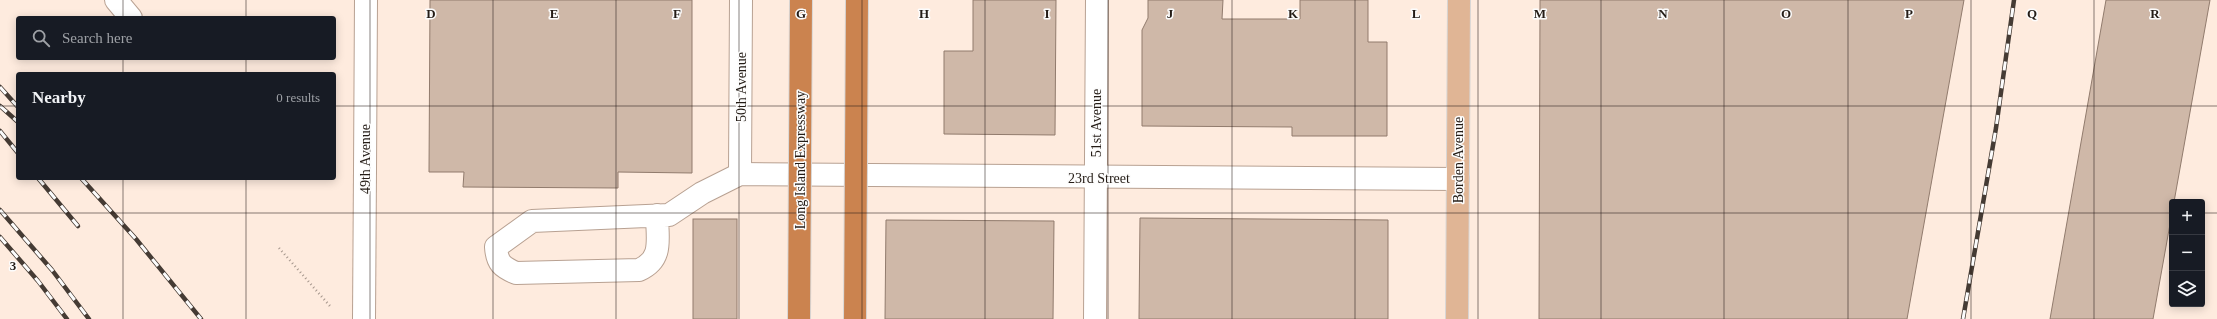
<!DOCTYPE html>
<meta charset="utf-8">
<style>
:root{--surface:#171b24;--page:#242831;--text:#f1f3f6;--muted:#9ea1a6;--line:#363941}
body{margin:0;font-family:Georgia,serif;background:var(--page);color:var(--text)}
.controls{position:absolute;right:12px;bottom:12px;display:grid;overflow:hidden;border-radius:4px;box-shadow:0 2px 10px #0003}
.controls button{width:36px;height:36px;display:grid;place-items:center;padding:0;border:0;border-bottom:1px solid var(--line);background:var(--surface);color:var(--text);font:20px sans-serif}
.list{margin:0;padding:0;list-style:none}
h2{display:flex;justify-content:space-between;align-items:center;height:52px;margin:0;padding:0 16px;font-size:17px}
h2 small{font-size:13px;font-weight:400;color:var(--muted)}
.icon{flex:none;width:22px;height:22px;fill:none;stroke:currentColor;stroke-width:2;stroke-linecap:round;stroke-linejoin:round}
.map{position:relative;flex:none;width:2217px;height:319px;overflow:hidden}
.search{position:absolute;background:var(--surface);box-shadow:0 2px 10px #0003;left:16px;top:16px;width:320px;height:44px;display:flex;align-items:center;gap:10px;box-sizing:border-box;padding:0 14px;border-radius:4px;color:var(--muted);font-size:15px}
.panel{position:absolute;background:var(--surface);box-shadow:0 2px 10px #0003;left:16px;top:72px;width:320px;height:108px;border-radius:4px}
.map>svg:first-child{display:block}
.building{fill:#cfb8a8;stroke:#917b6d}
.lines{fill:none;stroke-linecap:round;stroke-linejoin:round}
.minor-casing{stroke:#b8a192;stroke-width:24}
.major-casing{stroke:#d8d6d5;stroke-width:24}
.path{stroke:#a4958b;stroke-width:2.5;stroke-dasharray:1 3;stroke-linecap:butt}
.minor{stroke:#fff;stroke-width:22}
.major{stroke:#e0b595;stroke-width:22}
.rail-casing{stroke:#453b34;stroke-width:4.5}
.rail{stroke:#fcfcfc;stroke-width:3;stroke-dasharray:9;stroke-linecap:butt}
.minor-bridge-casing{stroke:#b8a192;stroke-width:24;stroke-linecap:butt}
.highway-bridge-casing{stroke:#d8d6d5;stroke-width:24;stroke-linecap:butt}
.minor-bridge{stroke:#fff;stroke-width:22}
.highway-bridge{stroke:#cb834f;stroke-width:22}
.grid{fill:none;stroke:#241c16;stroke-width:1;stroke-opacity:0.55}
.labels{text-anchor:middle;stroke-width:3;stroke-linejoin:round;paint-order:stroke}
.street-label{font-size:14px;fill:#241c16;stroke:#fcfcfc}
.grid-label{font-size:13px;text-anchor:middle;font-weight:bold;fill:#241c16;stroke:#fcfcfc;stroke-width:3;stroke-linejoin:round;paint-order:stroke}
</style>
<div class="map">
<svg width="2217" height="319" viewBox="0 0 2217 319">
<rect width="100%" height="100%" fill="#feebde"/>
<g class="building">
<path d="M430 0H692V173L618 172V188L463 187 464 172H429Z"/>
<path d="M973 0H1056L1055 135 944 134V51H973Z"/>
<path d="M1148 0H1223L1222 19H1300V0H1368V42H1387V136H1292V127L1142 126V30L1148 18Z"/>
<path d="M1540 0H1964L1907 319H1539Z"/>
<path d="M2106 0H2210L2174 202H2172V213L2153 319H2050Z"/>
<path d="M1140 218 1388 220V319H1139Z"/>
<rect x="693" y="219" width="44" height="100"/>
<path d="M886 220 1054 221 1053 319H885Z"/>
</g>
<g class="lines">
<g class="minor-casing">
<g id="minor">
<path d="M116 0 131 18"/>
<path d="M365 170 366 0"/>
<path d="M740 174 741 0"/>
<path d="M657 215C657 238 664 259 639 270L516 273C502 267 497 263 496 247L532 221 669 215 702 193 740 174 1458 179"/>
<path d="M1095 319 1097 0"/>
</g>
</g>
<g class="major-casing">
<path id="major" d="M1457 319 1459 0"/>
</g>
<path class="path" d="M279 248 330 306"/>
<use href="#minor" class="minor"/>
<use href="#major" class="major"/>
<g class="rail-casing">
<g id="rail">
<path d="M0 87 18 107"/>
<path d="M0 106 18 122"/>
<path d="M0 131 18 153"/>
<path d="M38 178 78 226"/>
<path d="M81 178 136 239 201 319"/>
<path d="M0 210 52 270 89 319"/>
<path d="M0 237 38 281 67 319"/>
<path d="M1963 319 1996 128 2014 0"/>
</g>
</g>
<use href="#rail" class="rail"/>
<g class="minor-bridge-casing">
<path id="minor-bridge" d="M364 319 365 170"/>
</g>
<g class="highway-bridge-casing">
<g id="highway-bridge">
<path d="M799 319 801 0"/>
<path d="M855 319 857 0"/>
</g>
</g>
<use href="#minor-bridge" class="minor-bridge"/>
<use href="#highway-bridge" class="highway-bridge"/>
</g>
<path class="grid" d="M123 0V18M246 0V18M370 0V319M493 0V319M616 0V319M739 0V319M862 0V319M985 0V319M1108 0V319M1232 0V319M1355 0V319M1478 0V319M1601 0V319M1724 0V319M1848 0V319M1971 0V319M2094 0V319M123 58V74M246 58V74M0 106H18M334 106H2217M123 178V319M246 178V319M0 213H2172M2202 213H2217"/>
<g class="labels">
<g class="street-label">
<text transform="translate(741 87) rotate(-90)" y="5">50th Avenue</text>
<text transform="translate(1096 123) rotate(-90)" y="5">51st Avenue</text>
<text transform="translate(365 159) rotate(-90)" y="5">49th Avenue</text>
<text transform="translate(800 160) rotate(-90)" y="5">Long Island Expressway</text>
<text transform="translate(1458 160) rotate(-90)" y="5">Borden Avenue</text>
<text x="1099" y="183">23rd Street</text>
</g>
</g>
<g class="grid-label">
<text x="431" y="18">D</text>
<text x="554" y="18">E</text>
<text x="677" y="18">F</text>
<text x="801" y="18">G</text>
<text x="924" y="18">H</text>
<text x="1047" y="18">I</text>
<text x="1170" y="18">J</text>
<text x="1293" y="18">K</text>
<text x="1416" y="18">L</text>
<text x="1540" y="18">M</text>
<text x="1663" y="18">N</text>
<text x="1786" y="18">O</text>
<text x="1909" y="18">P</text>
<text x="2032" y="18">Q</text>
<text x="2155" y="18">R</text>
<text x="13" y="270">3</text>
</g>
</svg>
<div class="controls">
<button>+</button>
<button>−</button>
<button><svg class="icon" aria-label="layers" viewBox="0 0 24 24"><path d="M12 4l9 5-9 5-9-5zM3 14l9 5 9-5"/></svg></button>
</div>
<div class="search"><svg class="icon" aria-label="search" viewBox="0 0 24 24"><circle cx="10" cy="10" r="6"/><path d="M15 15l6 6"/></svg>Search here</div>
<section class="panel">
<h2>Nearby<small>0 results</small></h2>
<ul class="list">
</ul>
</section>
</div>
